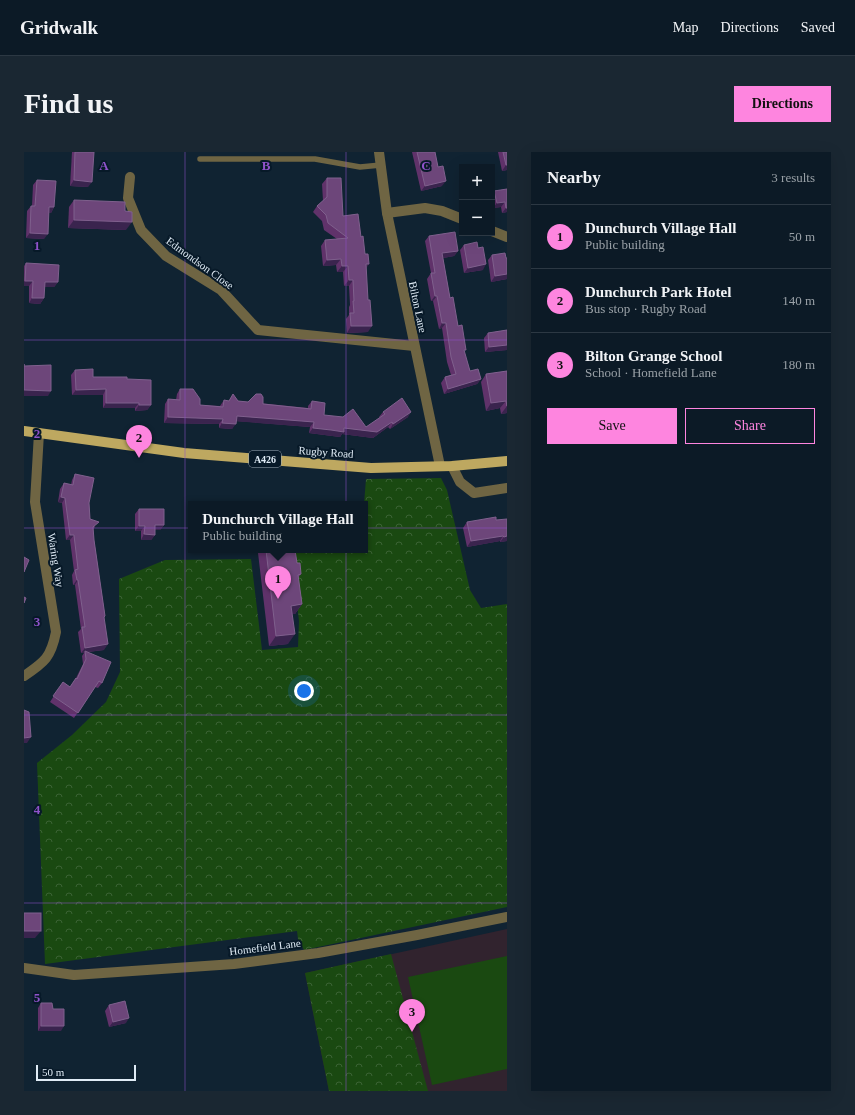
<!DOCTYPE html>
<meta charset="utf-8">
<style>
:root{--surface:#0c1a26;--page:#1a2732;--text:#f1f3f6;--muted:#9aa1a7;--line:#2c3843;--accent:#fe85df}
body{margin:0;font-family:"Times New Roman",serif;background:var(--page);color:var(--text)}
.controls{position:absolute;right:12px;top:12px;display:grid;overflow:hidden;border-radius:0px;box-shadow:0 4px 16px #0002}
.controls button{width:36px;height:36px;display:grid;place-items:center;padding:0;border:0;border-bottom:1px solid var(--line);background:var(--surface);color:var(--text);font:20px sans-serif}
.scale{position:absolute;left:12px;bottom:10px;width:100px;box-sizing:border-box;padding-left:4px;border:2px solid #e0ecf6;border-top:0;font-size:11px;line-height:14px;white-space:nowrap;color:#e0ecf6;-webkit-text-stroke:3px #071928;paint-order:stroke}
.you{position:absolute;left:280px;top:539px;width:14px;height:14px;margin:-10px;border:3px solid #fff;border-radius:50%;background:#1a73e8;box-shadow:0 0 0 6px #1a73e833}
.badge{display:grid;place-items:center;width:26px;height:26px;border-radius:50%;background:var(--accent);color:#111;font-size:13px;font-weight:700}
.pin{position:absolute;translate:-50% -33px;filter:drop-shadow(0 1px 2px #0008)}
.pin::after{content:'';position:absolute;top:21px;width:14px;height:12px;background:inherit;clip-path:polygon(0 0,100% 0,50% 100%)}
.popup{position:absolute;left:164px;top:349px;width:180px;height:52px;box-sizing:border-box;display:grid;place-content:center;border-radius:0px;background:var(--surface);filter:drop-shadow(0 1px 3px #0005);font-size:13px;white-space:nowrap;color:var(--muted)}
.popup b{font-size:15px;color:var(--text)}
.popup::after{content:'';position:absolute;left:50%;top:100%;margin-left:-8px;border:8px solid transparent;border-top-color:var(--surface)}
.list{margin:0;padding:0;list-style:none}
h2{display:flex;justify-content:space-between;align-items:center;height:52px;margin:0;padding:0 16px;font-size:17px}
h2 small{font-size:13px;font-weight:400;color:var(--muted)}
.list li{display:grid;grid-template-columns:26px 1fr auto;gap:12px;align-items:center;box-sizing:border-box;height:64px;padding:0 16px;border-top:1px solid var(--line)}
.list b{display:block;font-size:15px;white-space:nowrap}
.list p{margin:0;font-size:13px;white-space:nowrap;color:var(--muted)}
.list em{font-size:13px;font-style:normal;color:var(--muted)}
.actions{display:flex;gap:8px;padding:12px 16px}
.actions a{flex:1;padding:9px 0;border:1px solid var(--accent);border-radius:0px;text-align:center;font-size:14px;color:var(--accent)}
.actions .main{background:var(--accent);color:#111}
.map{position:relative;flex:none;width:483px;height:939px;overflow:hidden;border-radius:0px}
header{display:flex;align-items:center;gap:24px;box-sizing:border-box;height:56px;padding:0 20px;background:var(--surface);border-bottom:1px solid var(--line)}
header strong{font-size:19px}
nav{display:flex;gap:22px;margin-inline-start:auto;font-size:14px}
.intro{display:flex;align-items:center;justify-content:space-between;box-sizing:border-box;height:96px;padding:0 24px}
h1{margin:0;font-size:28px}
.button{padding:10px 18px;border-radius:0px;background:var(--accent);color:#111;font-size:14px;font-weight:700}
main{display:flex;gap:24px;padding:0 24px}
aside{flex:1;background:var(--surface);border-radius:0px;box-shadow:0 4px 16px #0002}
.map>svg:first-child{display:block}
.education{fill:#31232e}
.green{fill:#1a4911}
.forest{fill:url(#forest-crowns)}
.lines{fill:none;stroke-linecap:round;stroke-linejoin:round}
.lane{stroke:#6f6543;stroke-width:5.5}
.street{stroke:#6f6543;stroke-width:10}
.primary{stroke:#bea860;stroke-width:10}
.wall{fill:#60326a}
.shaded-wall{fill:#3a244e}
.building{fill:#6d467a;stroke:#7f608d}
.grid{fill:none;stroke:#8f52ca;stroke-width:1;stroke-opacity:0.55}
.labels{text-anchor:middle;stroke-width:4;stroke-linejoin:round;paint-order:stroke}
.shield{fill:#071928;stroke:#9fadb8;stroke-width:1}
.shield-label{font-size:10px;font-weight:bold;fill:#e0ecf6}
.street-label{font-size:11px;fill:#e0ecf6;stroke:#071928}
.grid-label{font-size:13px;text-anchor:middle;font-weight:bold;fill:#8f52ca;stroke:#071928;stroke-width:4;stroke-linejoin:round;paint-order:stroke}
</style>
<header>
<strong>Gridwalk</strong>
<nav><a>Map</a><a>Directions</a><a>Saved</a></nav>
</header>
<div class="intro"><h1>Find us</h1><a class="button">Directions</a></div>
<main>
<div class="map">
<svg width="483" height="939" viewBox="0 0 483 939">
<defs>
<pattern id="forest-crowns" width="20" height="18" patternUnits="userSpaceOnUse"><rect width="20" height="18" fill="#1a4911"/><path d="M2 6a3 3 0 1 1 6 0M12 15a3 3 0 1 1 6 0" fill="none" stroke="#3b6334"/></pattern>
</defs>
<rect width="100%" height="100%" fill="#102332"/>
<path class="education" d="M483 777V939H305L281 821Z"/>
<path class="green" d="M483 804V917L408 933 384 825Z"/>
<g class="forest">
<path d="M417 326 423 338 446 438 457 456 483 452V755L280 798 274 787 273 779 21 812 13 611 48 583 82 550 96 520 95 427 141 408 227 407 238 498 274 495 275 469 267 401H277V398H341V352H340L342 327Z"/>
<path d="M367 802 404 939H305L281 821Z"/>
</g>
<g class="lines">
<path class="lane" d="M176 7H291L336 15 357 13"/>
<g class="street">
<path d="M355 0 363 61 416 314"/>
<path d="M106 25 104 46 117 78 142 104 197 138 234 178 390 194"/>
<path d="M363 61 401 56 418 59 438 67"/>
<path d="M468 79 483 85"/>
<path d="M428 314 436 330 450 341 483 336"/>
<path d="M0 524C21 510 27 505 32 480L11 350 15 281"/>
<path d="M0 816 50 823 210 812 294 801 393 783 483 765"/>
</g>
<path class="primary" d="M0 279 160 301 347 316 428 314 483 309"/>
</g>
<g class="wall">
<path d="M48 0H70L64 35 46 34Z"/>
<path d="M388 0H411L418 34 397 39Z"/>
<path d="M474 0H483V18L478 19Z"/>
<path d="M438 25V34L436 27Z"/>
<path d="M303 26 319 64 337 85 342 116 344 180 323 181 322 167 325 163V155L326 153 325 134H320L319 120H313L312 113 299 114 297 94 301 88 313 87 300 78 298 69 289 60 293 54 299 49 298 32Z"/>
<path d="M13 28 30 55 27 61H25L20 87 2 86 3 59 7 54H8L9 33Z"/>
<path d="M483 37V60L478 61 477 55 469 56 468 51V43L470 39Z"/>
<path d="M50 48 101 59 102 78 44 76 45 55Z"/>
<path d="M405 84 434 99 430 104 419 106 426 146 434 174 440 200 446 219 457 227 453 232 420 242 417 231 421 225 427 223 423 210 418 176 415 177 409 149H407L403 127 407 121 401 89Z"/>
<path d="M440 93 459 118 440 121 436 98Z"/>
<path d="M468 103 482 106 483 127 467 130 464 108Z"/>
<path d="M2 111 34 130 30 135H20V146L16 152 5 151V134H0V114Z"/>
<path d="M483 178V198L461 200 460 186 464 181Z"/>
<path d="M51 218 69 225 103 227 127 253 123 258 111 259V256H79V243H48L47 223Z"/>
<path d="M483 219V261L477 262 476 256 462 259 457 230 462 222Z"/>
<path d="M156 237 176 253 196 254 200 248 205 249 209 242 214 249 284 256V254L288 249 300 263 342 275 356 266 355 265 359 260 384 265 366 277 364 275 349 286 318 282 316 285 285 281 286 275 212 269 208 277 195 276V272L140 271 141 252 144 247 152 248 153 242Z"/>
<path d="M51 322 65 351 66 367 71 375 69 377 70 388 81 464 80 466V498L64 500 78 531 74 536 71 535 50 566 26 550 39 530 46 535 52 526 59 512 58 504 60 501H57L54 480 57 477 51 433H49L48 423 50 419 46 388H42L38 351 34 350 36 337 40 331 47 333 48 328Z"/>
<path d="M115 357 140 373 136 378H131V383L127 388H117V379H111V362Z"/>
<path d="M472 368 483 389 476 390V389L443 395 439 376 443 370Z"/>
<path d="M236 398H271L273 411 277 422 274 426 278 452 271 462H268L264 492 245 494 234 401Z"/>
<path d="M17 851 29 857 37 879H14V856Z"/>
<path d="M85 853 102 871 85 875 81 859Z"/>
</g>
<g class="shaded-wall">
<path d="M482 13H483V18L478 19Z"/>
<path d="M50 28 68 30 64 35 46 34Z"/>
<path d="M422 29 418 34 397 39 401 34Z"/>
<path d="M481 50 477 55 469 56 473 51Z"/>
<path d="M25 55H30L27 61H22Z"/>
<path d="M482 56H483V60L478 61Z"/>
<path d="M50 68 108 70 102 78 44 76Z"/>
<path d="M6 81 24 82 20 87 2 86Z"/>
<path d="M434 99 430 104 414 107 418 101Z"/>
<path d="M317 107 312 113 299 114 303 108Z"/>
<path d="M342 112H345L341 118Z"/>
<path d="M462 112 459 118 440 121 444 116Z"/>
<path d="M318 114H324L319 120H313Z"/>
<path d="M483 122V127L467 130 471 124Z"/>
<path d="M325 128H329L325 134H320Z"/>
<path d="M1 129H9L5 134H0V130Z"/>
<path d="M21 130H34L30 135H17Z"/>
<path d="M411 144H413L409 149H407Z"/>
<path d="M8 146H20L16 152 5 151Z"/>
<path d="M418 171H422L418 176 415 177Z"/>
<path d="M327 174H348L344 180 323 181Z"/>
<path d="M483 193V198L461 200 465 195Z"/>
<path d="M457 227 453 232 420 242 424 237Z"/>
<path d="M82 237 79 243H48L52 238Z"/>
<path d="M0 238 27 239 24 244H0Z"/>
<path d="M482 249 476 256 462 259 467 251Z"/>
<path d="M82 251H115L111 256H79Z"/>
<path d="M115 253H127L123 258 111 259Z"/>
<path d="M483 254V261L477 262Z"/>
<path d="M387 260 384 265 366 277 369 272Z"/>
<path d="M213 264 290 270 286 275 209 269Z"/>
<path d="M144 265 199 267 195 272 140 271Z"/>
<path d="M368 270 364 275 349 286 318 282 316 285 285 281 289 276H320L353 280Z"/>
<path d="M198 271 212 272 208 277 195 276Z"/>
<path d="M37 345 41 346 38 351 34 350Z"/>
<path d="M131 373H140L136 378H127Z"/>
<path d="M115 374H121L117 379H111Z"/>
<path d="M120 382 131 383 127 388H117Z"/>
<path d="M46 383H50L46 388H42Z"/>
<path d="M479 384 476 389 443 395 447 389Z"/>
<path d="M483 384V389L476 390 480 385Z"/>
<path d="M53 428H54L51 433H49Z"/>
<path d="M278 452 271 462 260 463 267 454Z"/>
<path d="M271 482 264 492 245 494 252 484Z"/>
<path d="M84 492 80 498 62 500 61 499 60 501H57L61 496Z"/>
<path d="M7 585 3 591H0V586Z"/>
<path d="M0 779H17L11 786H0Z"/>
<path d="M105 866 102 871 85 875 89 870Z"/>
<path d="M17 874H40L37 879H14Z"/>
</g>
<g class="building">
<path d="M51 0H70L68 30 50 28Z"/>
<path d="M393 0H411L414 15 419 14 422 29 401 34Z"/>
<path d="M479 0H483V13H482Z"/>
<path d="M303 26H317L319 64 334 62 337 85 339 84 341 102H344L345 112H342L344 148H346L348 174H327L326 161H330L329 149H330L329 128H325L324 114H318L317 107 303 108 301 88 324 86 304 71 302 63 293 54 303 45Z"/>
<path d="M13 28 32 29 30 55H25L24 82 6 81 7 54H11Z"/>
<path d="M483 37V56H482L481 50 473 51 470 39Z"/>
<path d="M50 48 101 50V59L108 60V70L50 68Z"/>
<path d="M431 80 434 99 418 101 426 146 429 145 434 174 438 173 442 198H440L446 219 454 217 457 227 424 237 421 225 432 222 427 205 422 171H418L413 144H411L407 121H411L405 84Z"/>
<path d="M453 90 454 96 459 95 462 112 444 116 440 93Z"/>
<path d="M481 101 482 106H483V122L471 124 468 103Z"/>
<path d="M2 111 35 113 34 130H21L20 146H8L9 129H1Z"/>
<path d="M483 178V193L465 195 464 181Z"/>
<path d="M0 212V214L27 213V239L0 238Z"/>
<path d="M69 217V225H103V227L127 228V253H115V251H82V237L52 238 51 218Z"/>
<path d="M483 219V254L482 249 467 251 462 222Z"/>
<path d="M156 237H169L176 247V253L199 255 200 248 205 249 209 242 214 249 224 250 232 242H237L239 245V252L287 257 288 249 301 251 300 263 319 265 329 257 342 275 361 262 359 260 378 246 387 260 369 272 368 270 353 280 320 276V280L307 278 289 276 290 270 213 264 212 272 198 271 199 267 144 265V247L156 248Z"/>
<path d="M51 322 70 326 65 351 66 367 75 370 69 375 70 388 81 464 80 465 84 492 61 496 58 475H61L54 428H53L51 418 54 417 50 383H46L41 346 37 345 40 331 49 333Z"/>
<path d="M115 357H140V373H131V383L120 382 121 374H115Z"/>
<path d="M472 365V368L483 367V384L480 385 479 384 447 389 443 370Z"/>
<path d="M242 398H271L273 411H276L277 422 274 423 278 452 267 454 271 482 252 484Z"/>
<path d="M0 405 5 408 0 420Z"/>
<path d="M0 445 2 446 0 451Z"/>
<path d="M61 499 87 510 78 531 75 529 54 561 29 544 39 530 46 535 52 526 53 527 62 507Z"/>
<path d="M0 558 5 560 7 585 0 586Z"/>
<rect x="0" y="761" width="17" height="18"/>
<path d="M101 849 105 866 89 870 85 853Z"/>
<path d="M17 851H28L29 857H40V874H17Z"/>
</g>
<path class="grid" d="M161 0V939M322 0V939M0 188H483M0 376H483M0 563H483M0 751H483"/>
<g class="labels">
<rect class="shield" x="225" y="299" width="32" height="16" rx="3"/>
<g class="shield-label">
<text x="241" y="311">A426</text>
</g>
<g class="street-label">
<text transform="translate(176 111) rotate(36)" y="4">Edmondson Close</text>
<text transform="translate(394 155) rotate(78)" y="4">Bilton Lane</text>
<text transform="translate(302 300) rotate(4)" y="4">Rugby Road</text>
<text transform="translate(32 408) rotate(81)" y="4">Waring Way</text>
<text transform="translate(241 795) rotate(-7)" y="4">Homefield Lane</text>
</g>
</g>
<g class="grid-label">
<text x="80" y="18">A</text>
<text x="242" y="18">B</text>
<text x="402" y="18">C</text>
<text x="13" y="98">1</text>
<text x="13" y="286">2</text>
<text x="13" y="474">3</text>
<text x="13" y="662">4</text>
<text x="13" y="850">5</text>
</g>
</svg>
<div class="controls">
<button>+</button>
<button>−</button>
</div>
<div class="scale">50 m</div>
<div class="you"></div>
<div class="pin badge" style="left:254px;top:447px">1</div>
<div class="popup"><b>Dunchurch Village Hall</b>Public building</div>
<div class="pin badge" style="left:115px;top:306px">2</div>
<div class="pin badge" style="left:388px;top:880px">3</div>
</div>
<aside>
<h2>Nearby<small>3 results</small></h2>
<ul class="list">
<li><span class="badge">1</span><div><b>Dunchurch Village Hall</b><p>Public building</p></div><em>50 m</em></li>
<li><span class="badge">2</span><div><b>Dunchurch Park Hotel</b><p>Bus stop · Rugby Road</p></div><em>140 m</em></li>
<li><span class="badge">3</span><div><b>Bilton Grange School</b><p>School · Homefield Lane</p></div><em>180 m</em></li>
</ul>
<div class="actions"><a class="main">Save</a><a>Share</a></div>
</aside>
</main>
